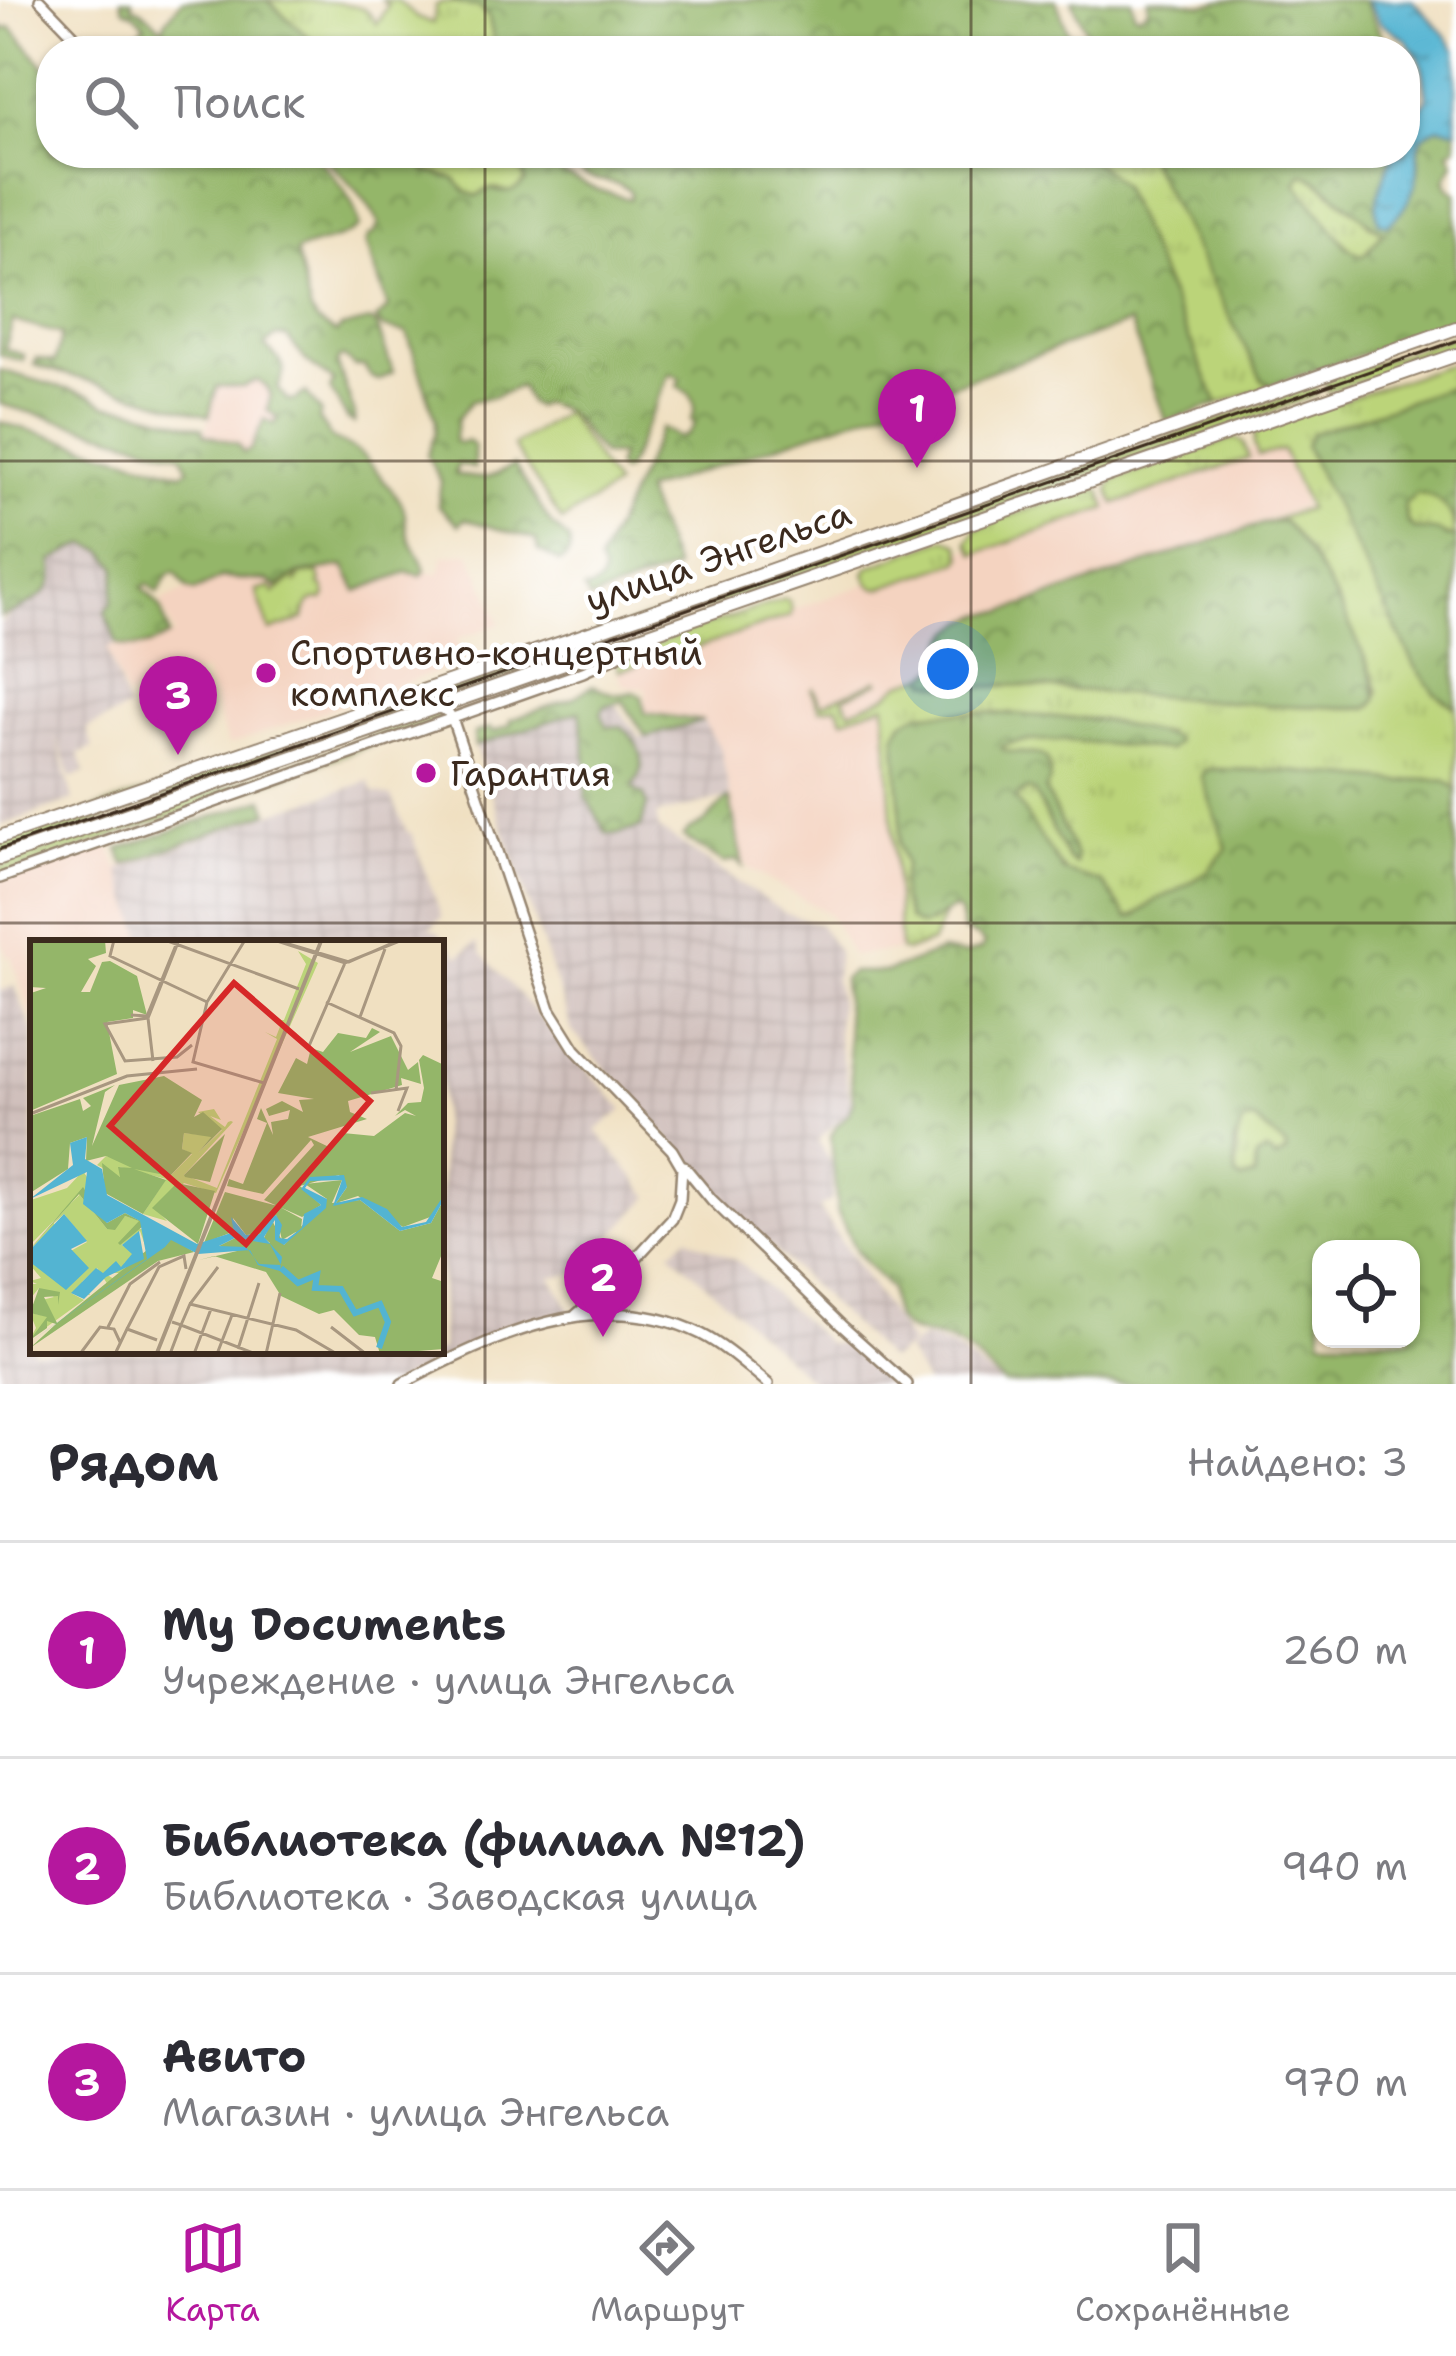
<!DOCTYPE html>
<html lang="ru">
<meta charset="utf-8">
<style>
:root{--surface:#fff;--page:#f2f2f3;--text:#2b2b33;--muted:#7c7c81;--line:#e1e1e2;--accent:#b5179e}
body{margin:0;font-family:"Shantell Sans",sans-serif;background:var(--page);color:var(--text)}
.controls{position:absolute;right:36px;bottom:36px;display:grid;overflow:hidden;border-radius:24px;box-shadow:0 3px 9px #0004}
.controls button{width:108px;height:108px;display:grid;place-items:center;padding:0;border:0;border-bottom:3px solid var(--line);background:var(--surface);color:var(--text);font:60px sans-serif}
.you{position:absolute;left:948px;top:669px;width:42px;height:42px;margin:-30px;border:9px solid #fff;border-radius:50%;background:#1a73e8;box-shadow:0 0 0 18px #1a73e833}
.badge{display:grid;place-items:center;width:78px;height:78px;border-radius:50%;background:var(--accent);color:#fff;font-size:39px;font-weight:700}
.pin{position:absolute;translate:-50% -99px;filter:drop-shadow(0 3px 6px #0008)}
.pin::after{content:'';position:absolute;top:63px;width:42px;height:36px;background:inherit;clip-path:polygon(0 0,100% 0,50% 100%)}
.list{margin:0;padding:0;list-style:none}
h2{display:flex;justify-content:space-between;align-items:center;height:156px;margin:0;padding:0 48px;font-size:51px}
h2 small{font-size:39px;font-weight:400;color:var(--muted)}
.list li{display:grid;grid-template-columns:78px 1fr auto;gap:36px;align-items:center;box-sizing:border-box;height:216px;padding:0 48px;border-top:3px solid var(--line)}
.list b{display:block;font-size:45px;white-space:nowrap}
.list p{margin:0;font-size:39px;white-space:nowrap;color:var(--muted)}
.list em{font-size:39px;font-style:normal;color:var(--muted)}
.icon{flex:none;width:66px;height:66px;fill:none;stroke:currentColor;stroke-width:2;stroke-linecap:round;stroke-linejoin:round}
.map{position:relative;flex:none;width:1456px;height:1384px;overflow:hidden}
.search{position:absolute;background:var(--surface);box-shadow:0 3px 9px #0004;left:36px;right:36px;top:36px;height:132px;display:flex;align-items:center;gap:30px;box-sizing:border-box;padding:0 42px;border-radius:48px;color:var(--muted);font-size:45px}
.sheet{height:804px;background:var(--surface)}
nav{display:flex;justify-content:space-around;align-items:center;box-sizing:border-box;height:168px;border-top:3px solid var(--line);background:var(--surface);font-size:33px;color:var(--muted)}
nav a{display:grid;justify-items:center;gap:6px}
nav .on{color:var(--accent)}
.map>svg:first-child{display:block}
.built{fill:#f4d3c0}
.industrial{fill:url(#industrial-grid)}
.grass{fill:url(#grass-tufts);stroke:#7b7f4c;stroke-width:3}
.forest{fill:url(#forest-crowns);stroke:#687044;stroke-width:3;fill-rule:evenodd}
.garden{fill:#bbd479;stroke:#7b7f4c;stroke-width:3}
.water{fill:url(#water-ripples);stroke:#476f78;stroke-width:3}
.lines{fill:none;stroke-linecap:round;stroke-linejoin:round}
.minor-casing{stroke:#968570;stroke-width:14}
.major-casing{stroke:#968570;stroke-width:16}
.minor{stroke:#fff;stroke-width:9}
.major{stroke:#fff;stroke-width:12}
.tram{stroke:#3b2a1e;stroke-width:3}
.grid{fill:none;stroke:#3b2a1e;stroke-width:3;stroke-opacity:0.55}
.poi-dot{fill:#b5179e;stroke:#fff;stroke-width:4.5}
.labels{text-anchor:middle;stroke-width:9;stroke-linejoin:round;paint-order:stroke}
.street-label{font-size:36px;fill:#3b2a1e;stroke:#fff}
.poi-label{font-size:36px;fill:#3b2a1e;stroke:#fff;text-anchor:start}
.inset-river{fill:none;stroke:#53b4d2;stroke-width:6}
.inset-road{fill:none;stroke:#a89780;stroke-width:3}
.view{fill:#d62828;fill-opacity:0.15;stroke:#d62828;stroke-width:6}
.inset-edge{fill:none;stroke:#3b2a1e;stroke-width:6}
</style>
<div class="map">
<svg width="1456" height="1384" viewBox="0 0 1456 1384">
<defs>
<pattern id="industrial-grid" width="8" height="8" patternUnits="userSpaceOnUse" patternTransform="scale(3)"><rect width="8" height="8" fill="#d0c0bc"/><path d="M0 4h8M4 0v8" fill="none" stroke="#b4a5a1"/></pattern>
<pattern id="grass-tufts" width="24" height="20" patternUnits="userSpaceOnUse" patternTransform="scale(3)"><rect width="24" height="20" fill="#bbd479"/><path d="M3 7l-1-3M5 7V3M7 7l1-3M15 17l-1-3M17 17v-4M19 17l1-3" fill="none" stroke="#a2b668"/></pattern>
<pattern id="forest-crowns" width="20" height="18" patternUnits="userSpaceOnUse" patternTransform="scale(3)"><rect width="20" height="18" fill="#94b669"/><path d="M2 6a3 3 0 1 1 6 0M12 15a3 3 0 1 1 6 0" fill="none" stroke="#7a9456"/></pattern>
<pattern id="water-ripples" width="26" height="14" patternUnits="userSpaceOnUse" patternTransform="scale(3)"><rect width="26" height="14" fill="#53b4d2"/><path d="M2 4q2-2 4 0t4 0M15 11q2-2 4 0t4 0" fill="none" stroke="#4693aa"/></pattern>
</defs>
<rect width="100%" height="100%" fill="#fff"/>
<filter id="ink" filterUnits="userSpaceOnUse"><feTurbulence type="fractalNoise" baseFrequency=".00833" numOctaves="2"/><feDisplacementMap in="SourceGraphic" scale="24" xChannelSelector="R" yChannelSelector="G"/><feConvolveMatrix kernelMatrix="1 2 1 2 8 2 1 2 1" color-interpolation-filters="sRGB"/></filter>
<filter id="wash" filterUnits="userSpaceOnUse"><feTurbulence type="fractalNoise" baseFrequency=".004" numOctaves="4" result="noise"/><feDisplacementMap in="SourceGraphic" scale="48" xChannelSelector="R" yChannelSelector="G"/><feGaussianBlur stdDeviation="2.7" result="paint"/><feColorMatrix in="noise" values="0 0 0 0 0 0 0 0 0 0 0 0 0 0 0 0 0 1.4 0 .05"/><feComposite in="paint" operator="in"/></filter>
<g filter="url(#wash)">
<rect width="100%" height="100%" fill="#f0e0c1"/>
<g class="built">
<path d="M256 378 274 395 279 416 275 424 264 419 251 448 243 452 239 444 205 434 218 384Z"/>
<path d="M1277 441 1303 506 951 638 944 665 905 680 899 697 885 703 900 950 852 956 829 914 750 869 743 860 721 749 703 721 646 712V689L623 685 617 671Z"/>
<path d="M470 552 501 624 457 639 465 662 228 745 204 672 126 698 107 647 174 635 161 601 211 579 246 581 345 565 359 590 422 571 440 573 443 556Z"/>
<path d="M278 811 323 943H33V1024L11 956 7 957 0 936V864L104 828 118 868Z"/>
</g>
<g class="industrial">
<path d="M86 544 104 551 117 567 112 603 105 611 117 644 107 648 128 709 87 729 93 748 79 754 85 773 71 778 55 732 73 800 0 826V623L33 600 54 577 52 561Z"/>
<path d="M610 696 640 738 703 721 721 749 730 797 656 815 659 829 783 912 819 924 838 951 835 978 839 1002 837 1032 851 1103 850 1110 818 1140 832 1165V1196L831 1201 819 1208 911 1345 889 1360 722 1200 572 1031 475 746Z"/>
<path d="M369 781 373 792 392 797 407 832 411 833 442 917 430 928 438 931 459 956 477 942 482 954 624 1110 596 1130 650 1197 575 1274 551 1277 572 1312 489 1337 393 1384H0V991L15 986 33 1032V1351H441V943H145L119 870 278 811Z"/>
<path d="M687 1237 739 1262 827 1343 842 1344 888 1384H815L671 1252Z"/>
<path d="M923 1338 953 1348 1002 1384H926L906 1351Z"/>
</g>
<g class="grass">
<path d="M268 0C294 0 344 0 365 9 368 11 375 21 377 24L388 5 382 0H397L417 18 433 23 436 5C450 0 464 5 479 7L489 18 496 51H321C306 30 285 19 268 0Z"/>
<path d="M419 153H500L508 164 523 173 525 181C506 201 508 187 490 189 485 189 481 193 476 196L466 192 455 179 425 170Z"/>
<path d="M1068 153H1146L1262 380 1271 385 1218 404 1121 186 1082 156Z"/>
<path d="M1307 172 1351 209 1358 212 1370 225 1384 232C1376 240 1370 251 1361 256L1353 253 1302 193 1296 183 1297 179Z"/>
<path d="M1456 335V349L1327 392V385L1323 381Z"/>
<path d="M1456 362V385L1311 434 1435 693 1456 708V790L1446 781 1426 779 1403 782 1286 771 1210 769 1202 777 1227 848 1206 873 1175 892 1157 899 1135 916 1128 918C1118 909 1114 895 1104 886 1094 877 1078 880 1067 873 1055 865 1026 814 1016 800L1018 795 1029 788 1034 792 1068 859 1076 856 1045 790 1050 772 1041 755 1004 751 1002 747C1027 731 1133 747 1168 750L1165 733 1147 732 1101 720 976 712 921 713 903 722 896 734 901 821 899 844 905 864 901 882 931 923 945 912 932 942 906 952 900 950 885 704 843 719 837 706 820 709 812 690 814 688 822 704 878 680 879 682 844 697 850 711 886 696 901 683 926 676 928 681 976 687 1010 685 1271 705 1368 708 1373 706 1378 692 1368 665 1337 599 1282 521 1262 524 1308 508 1282 450 1258 456 1254 444 1255 431 1260 427Z"/>
<path d="M1313 387 1318 390 1317 395 1231 426 705 609 699 608 701 601Z"/>
<path d="M1234 438 1243 442 1249 458 1115 504 1109 489 1114 480Z"/>
<path d="M1091 488 1101 491 1107 508 975 554 968 542 977 527Z"/>
<path d="M1416 493C1440 496 1456 511 1455 537L1414 529 1407 522 1404 506Z"/>
<path d="M946 538 959 544 963 556 960 561 881 588C871 589 867 582 865 573L869 567Z"/>
<path d="M318 572 321 581 319 585 323 587 326 595 323 600C307 597 306 609 304 619L270 631 256 591 271 587 274 593 298 575 296 584 301 575Z"/>
<path d="M785 599 789 601 792 611 790 616 688 651 681 650 637 664 636 666 619 670 615 661 680 634Z"/>
<path d="M677 608 682 612 681 617 328 739 323 736 326 732 404 704 413 698Z"/>
<path d="M436 713 440 714 441 720 0 877V867Z"/>
<path d="M307 739 312 741 310 745 0 856V840Z"/>
<path d="M1255 1119 1287 1148 1286 1153 1276 1159 1266 1152 1255 1176 1241 1180 1236 1175C1237 1155 1232 1140 1244 1122Z"/>
</g>
<g class="forest">
<path d="M121 0H132V6L142 10 163 29 165 22 182 0H268C284 19 306 31 321 51H170L173 46 171 42 162 39 161 51H135L137 48 133 43 135 40 133 37 145 25 136 15 123 8Z"/>
<path d="M451 0H1056L1075 51H496L489 18 480 7 462 5Z"/>
<path d="M1072 0H1132L1134 13 1139 15 1148 9V0H1173L1204 5 1226 0H1364L1380 32 1385 51H1095Z"/>
<path d="M0 25 5 29 11 27 51 74V153H312C333 175 355 196 359 227 341 242 315 242 296 252L310 310 317 322 336 333 341 328 370 321 377 326 393 372 379 380 371 377 364 366H354L344 357 339 358 337 363 355 415 354 423 348 420 330 389 334 381 307 362 287 337 276 336 264 346C281 362 290 364 278 388L287 400 293 401 306 393 321 412 319 419C335 451 344 438 363 456 377 470 389 487 401 502 407 513 404 521 407 532 411 547 422 556 425 571L421 575 407 572 357 591 344 566 299 574 277 587 268 581 221 578 195 591 188 589 175 572 168 575 158 593 148 584 142 587 161 608 169 636C153 646 135 651 117 644L105 611 112 603 117 567 104 551 86 544 52 561C53 567 55 575 52 582 46 598 16 612 0 617V422L182 473 189 468 181 454 0 404V370L91 396 106 405 130 408 203 428 204 434 238 444 243 453 251 449 264 419 274 424 278 418 267 410 271 395 267 387 257 380 243 387 217 386 209 416 34 365 36 358 55 362 62 334 13 321 5 349 24 355 23 361 0 355Z"/>
<path d="M1438 127 1456 130V146L1449 151 1454 162 1445 180 1449 188 1456 192V322L1271 385 1262 380 1146 153H1394L1378 197 1406 204C1410 194 1416 183 1418 173 1421 148 1412 140 1438 127ZM1302 173C1320 177 1363 220 1383 232L1368 252 1361 256 1347 247 1296 183Z"/>
<path d="M320 153H419L425 171 455 179 466 192 476 196 490 189C506 194 513 194 525 182L523 173 508 164 500 153H531L554 170 598 190 630 199 631 193C619 178 598 184 582 174L576 159 569 153H1068C1092 157 1105 168 1121 186L1218 404 1166 421 1130 323 644 491 675 569 590 600 584 590C600 590 607 576 598 563L661 428 680 438 688 434 695 423 691 420C699 404 693 394 678 386L681 378 670 373 626 470 621 473 616 468 620 455H603C576 430 582 413 542 403L535 407 529 403 520 386 493 397 471 401 458 418 454 442 460 444 467 441 474 446V468L458 464 455 474C482 481 491 479 514 465L551 524 569 540C572 548 569 560 559 562L539 551 536 540 464 519 459 525 438 505 441 481 427 455 435 434 436 420 407 333 383 328 376 320 388 308 366 242 369 236 375 233 379 223C366 196 341 174 320 153Z"/>
<path d="M1456 385V528C1450 507 1438 495 1416 493L1404 506 1407 522 1414 529 1440 532 1447 537 1456 536V708L1435 693 1415 666 1305 446 1311 434Z"/>
<path d="M1282 521C1309 542 1379 669 1376 701L1368 708 1271 705 1010 685C984 687 953 691 928 681L926 676 941 664C943 658 943 651 945 644 952 624 984 611 1004 612L1262 524Z"/>
<path d="M593 685C607 693 618 697 634 692L642 696 645 713 703 721 646 737 623 701 605 706 601 713 607 727 622 726C639 743 652 766 632 786L636 791 644 795 647 805 641 827 618 834 606 833 588 799H585L588 771 580 711 475 746 474 733 490 728 493 732 511 725 510 720 573 698Z"/>
<path d="M977 712 1101 720 1173 737 1176 742 1168 750C1134 748 1026 731 1002 747L1004 751 1041 755 1047 759 1050 780 1045 790 1076 856 1075 864 1068 859 1034 792 1028 789 1018 795 1016 800 1063 871 1102 883 1128 918 1136 916 1157 899 1175 892 1206 873 1227 849 1202 777 1204 771 1210 769 1286 771 1403 782 1426 779 1446 781 1456 789V1384H1004C990 1372 974 1354 958 1346 921 1326 892 1346 890 1289L857 1253 837 1211 831 1136 836 1127 849 1113 853 1101 843 979 852 972H887L941 951 964 955 982 949 984 943 978 937 963 931 959 913 955 909C942 912 934 923 920 926L909 920 902 900 901 882 905 864 899 844 901 821 896 734 903 722 920 713ZM1255 1120 1286 1147V1153L1276 1159 1266 1152 1256 1158 1255 1176 1241 1180 1236 1175 1234 1143 1244 1122ZM1411 1249V1339H1321V1249Z"/>
<path d="M728 798 730 800 743 866 736 860 724 863 683 837 689 830 704 823Z"/>
<path d="M264 799 269 812 125 865 119 849Z"/>
</g>
<path class="garden" d="M565 412 615 487 562 521 513 446Z"/>
<path class="water" d="M1367 0H1412L1445 34 1456 51V130L1438 127C1410 140 1421 151 1417 176 1414 194 1402 215 1387 225L1379 222C1371 201 1385 174 1394 153H1405V128L1427 99 1423 72 1420 60 1407 40 1380 22Z"/>
</g>
<g filter="url(#ink)">
<g class="lines">
<g class="minor-casing">
<g id="minor">
<path d="M40 0 89 51"/>
<path d="M436 707 447 711 452 718 550 1009 575 1049 672 1150 682 1167 680 1199 672 1219 612 1284 576 1315"/>
<path d="M0 878 583 672 616 657 641 640"/>
<path d="M684 1166 712 1200 841 1325 907 1384"/>
<path d="M402 1384C493 1336 600 1284 701 1334 726 1347 746 1366 768 1384"/>
</g>
</g>
<g class="major-casing">
<g id="major">
<path d="M0 837 746 579 1456 328"/>
<path d="M0 858 1456 355"/>
</g>
</g>
<use href="#minor" class="minor"/>
<use href="#major" class="major"/>
<path class="tram" d="M0 849 1456 341"/>
</g>
</g>
<path class="grid" d="M485 0V51M971 0V51M485 153V1384M971 153V1384M0 461H1456M0 923H1456"/>
<g class="poi-dot">
<circle cx="266" cy="673" r="12"/>
<circle cx="426" cy="773" r="12"/>
</g>
<g class="labels">
<g class="street-label">
<text transform="translate(718 556) rotate(-19)" y="13">улица Энгельса</text>
</g>
<g class="poi-label">
<text x="290" y="665">Спортивно-концертный<tspan x="290" dy="41">комплекс</tspan></text>
<text x="450" y="786">Гарантия</text>
</g>
</g>
<g transform="translate(30 940)">
<rect width="414" height="414" fill="#f0e0c1"/>
<path d="M268 11 288 23 186 253 154 243 127 270 137 281 113 274 136 239 90 227V237L67 225 76 216 140 236 162 214 152 209 154 193 182 196 168 213 192 190 168 172 184 169 191 180 180 176 195 187 198 182 201 181 203 182 154 235 187 248 247 99 235 92 246 97 251 84 242 80H254L276 24ZM53 231 61 243 0 305 1 260 37 248ZM49 254 77 289 95 276 110 281 104 289H113L118 304 117 311 110 291 92 305 112 320 111 324 131 311 118 317V298L113 284 139 299 131 307 142 301 152 311 139 316 143 305 111 325 96 321 102 326 95 322 93 333H74L84 339 78 345 67 328 53 341 66 351 52 341 60 355 41 353 54 360 0 399 6 388 0 373 16 376 8 361 24 357 9 348 0 359V344H7L0 341 11 338 0 325 25 319 12 298 0 309ZM34 274 57 302 28 318 24 283Z" fill="#bbd479" fill-rule="evenodd"/>
<path d="M75 0 76 13 58 19 66 26 51 52H60L72 22 80 21 107 36 117 75 103 70V78L77 82 87 134 0 171 1 53 16 48 0 47V2ZM342 88 350 92 320 112 361 96 378 130 388 122 391 144 371 138 372 145 318 161 320 172 337 179 278 197 299 207 313 193 344 196 375 173 386 176 375 170 365 176 378 163 391 162 394 148 389 120 393 115 414 125V255L403 276 373 287 328 256 306 263 317 247 309 235 270 246 291 265 272 277 234 260 284 205 281 200 233 254 197 246 199 239 213 244 237 183 227 179 231 168 243 195 241 182 258 179 260 170 239 176 236 169 252 161 273 172 269 160 284 159 248 153 266 118 277 124 281 108 293 112 308 93 336 98ZM134 136 172 160 164 177 173 172 192 189 168 213 181 197 154 193 152 209 162 213 140 236 104 229 136 240 113 274 75 253 72 223 90 237 88 227 102 228 76 216 56 221 57 197 40 203 38 229 0 253V176L50 159 53 171 61 166 53 158 85 145 75 152 62 206 89 145ZM195 194 180 242 155 237 154 235ZM312 240 302 263 330 260 370 291 401 283 414 259V309L402 338 414 342V409L350 414 345 397 329 395 304 370 289 374 251 356 236 332 184 316 169 320 207 311 189 306 205 298 240 303 234 298 242 280 254 305 297 259 275 244ZM147 243 185 251 168 304 122 268ZM53 247 77 283 95 273 119 285 122 313 139 299 127 289 164 312 128 321 0 408 26 384 17 381V388L0 400 17 377 0 373 9 348 30 352 28 365V356L14 357 27 383 117 310 112 287 90 305 88 303 109 281 95 276 85 290 77 289 49 254 0 309ZM195 252 248 266 272 279 271 289 252 300 246 275 230 294 216 295 203 278 205 291 174 303Z" fill="#94b669"/>
<path d="M57 197 55 219 72 229 77 255 167 304 204 292 201 277 216 295 230 294 237 279 246 275 252 285 249 298 257 299 272 288 274 274 291 265 271 249 280 237 314 235 317 247 306 263 332 257 357 269 372 287 396 282 414 255V259L401 283 370 291 330 260 303 266 312 240 280 241 275 248 297 259 296 268 254 305 245 300V280L234 297 252 317 250 331 228 325 220 310 168 314 141 300 135 307 0 402 117 319 110 281 95 273 77 283 53 264 57 232 0 259 43 225 40 203ZM205 298 240 304 251 325 229 324 216 307 189 306ZM34 274 57 301 41 309 59 328 36 350 0 322V310ZM109 291 114 319 76 337 54 359 41 353 66 328 73 333 86 321 91 327 102 314 92 305Z" fill="#53b4d2" fill-rule="evenodd"/>
<path class="inset-river" d="M251 328 268 343 287 335 285 348 311 349 325 373 350 364 358 382 349 408"/>
<path class="inset-road" d="M84 0 80 16 177 62M135 0 269 49M215 0 177 62 163 122 234 143M244 0 315 23 372 0M245 0 319 22 369 0M296 62 364 93 371 106 366 150M101 75 117 76 148 0M330 77 355 9M118 78 75 84 95 121 147 117 162 105M118 78 123 121M118 78 149 0M279 106 315 23M341 153 377 148 368 171M0 174 97 136 167 129M160 364 188 327M142 382 151 385 160 364 266 390 307 414M78 387 100 344 130 322M301 387 336 414M97 389 129 327 154 316 156 329M208 409 229 343M50 414 70 387 84 389 90 402M85 414 97 389 127 400M126 414 291 0M127 414 292 0M140 414 151 385 226 414M164 414 181 369M187 414 202 375M236 414 250 353"/>
<path class="view" d="M204 43 340 161 216 304 80 186Z"/>
<rect width="414" height="414" class="inset-edge"/>
</g>
</svg>
<div class="controls">
<button><svg class="icon" aria-label="locate" viewBox="0 0 24 24"><circle cx="12" cy="12" r="6"/><path d="M12 2v4M12 18v4M2 12h4M18 12h4"/></svg></button>
</div>
<div class="you"></div>
<div class="pin badge" style="left:917px;top:468px">1</div>
<div class="pin badge" style="left:603px;top:1337px">2</div>
<div class="pin badge" style="left:178px;top:755px">3</div>
<div class="search"><svg class="icon" aria-label="search" viewBox="0 0 24 24"><circle cx="10" cy="10" r="6"/><path d="M15 15l6 6"/></svg>Поиск</div>
</div>
<section class="sheet">
<h2>Рядом<small>Найдено: 3</small></h2>
<ul class="list">
<li><span class="badge">1</span><div><b>My Documents</b><p>Учреждение · улица Энгельса</p></div><em>260 m</em></li>
<li><span class="badge">2</span><div><b>Библиотека (филиал №12)</b><p>Библиотека · Заводская улица</p></div><em>940 m</em></li>
<li><span class="badge">3</span><div><b>Авито</b><p>Магазин · улица Энгельса</p></div><em>970 m</em></li>
</ul>
</section>
<nav>
<a class="on"><svg class="icon" aria-label="map" viewBox="0 0 24 24"><path d="M3 6l6-2 6 2 6-2v14l-6 2-6-2-6 2zM9 4v14M15 6v14"/></svg>Карта</a>
<a><svg class="icon" aria-label="directions" viewBox="0 0 24 24"><path d="M12 3l9 9-9 9-9-9zM9 14v-3h6M13 9l2 2-2 2"/></svg>Маршрут</a>
<a><svg class="icon" aria-label="saved" viewBox="0 0 24 24"><path d="M7 4h10v16l-5-4-5 4z"/></svg>Сохранённые</a>
</nav>
